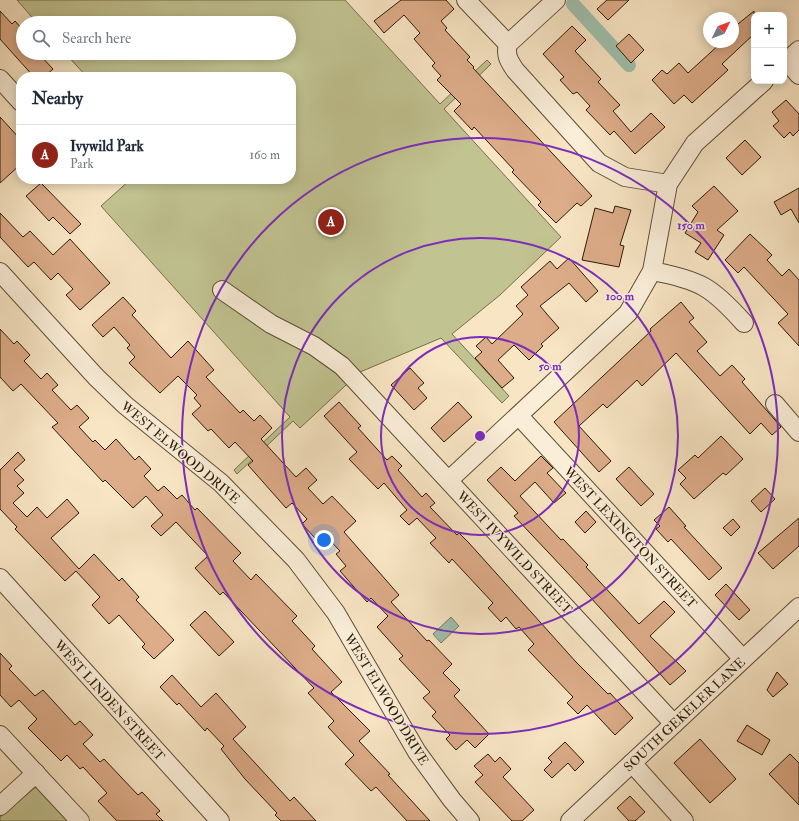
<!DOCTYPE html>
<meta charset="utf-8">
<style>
:root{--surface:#fff;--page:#f6f6f7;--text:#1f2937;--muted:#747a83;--line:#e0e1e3;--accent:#8f2418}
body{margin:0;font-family:"IM FELL Double Pica",serif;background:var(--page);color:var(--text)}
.controls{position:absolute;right:12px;top:12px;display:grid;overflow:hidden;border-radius:8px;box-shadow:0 2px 10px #0003}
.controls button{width:36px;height:36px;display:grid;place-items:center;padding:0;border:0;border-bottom:1px solid var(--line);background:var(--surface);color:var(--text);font:20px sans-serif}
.compass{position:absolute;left:703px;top:12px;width:36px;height:36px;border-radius:50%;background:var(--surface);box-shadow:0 2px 10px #0003;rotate:47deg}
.you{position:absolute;left:324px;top:540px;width:14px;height:14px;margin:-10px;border:3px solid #fff;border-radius:50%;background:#1a73e8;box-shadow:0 0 0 6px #1a73e833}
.badge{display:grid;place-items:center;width:26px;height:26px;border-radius:50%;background:var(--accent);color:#fff;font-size:13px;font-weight:700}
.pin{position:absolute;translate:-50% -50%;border:2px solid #fff;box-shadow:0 1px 4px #0006}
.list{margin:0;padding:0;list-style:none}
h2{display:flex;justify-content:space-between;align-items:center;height:52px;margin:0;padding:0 16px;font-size:17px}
h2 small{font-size:13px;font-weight:400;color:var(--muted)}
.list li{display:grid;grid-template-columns:26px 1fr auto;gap:12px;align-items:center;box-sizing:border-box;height:60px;padding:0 16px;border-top:1px solid var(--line)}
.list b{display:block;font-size:15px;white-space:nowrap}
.list p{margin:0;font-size:13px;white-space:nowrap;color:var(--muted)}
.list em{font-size:13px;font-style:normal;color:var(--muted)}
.icon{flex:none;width:22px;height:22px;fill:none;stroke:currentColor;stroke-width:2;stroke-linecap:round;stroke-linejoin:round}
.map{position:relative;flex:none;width:799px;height:821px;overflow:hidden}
.search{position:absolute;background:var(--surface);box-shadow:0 2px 10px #0003;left:16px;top:16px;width:280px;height:44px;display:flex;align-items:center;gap:10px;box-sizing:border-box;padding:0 14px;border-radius:22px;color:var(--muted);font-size:15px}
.panel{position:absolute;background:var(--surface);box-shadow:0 2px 10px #0003;left:16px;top:72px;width:280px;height:112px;border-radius:16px}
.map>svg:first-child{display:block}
.green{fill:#c1c391;stroke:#766f4a}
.water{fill:#9fc0ad;stroke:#717e69}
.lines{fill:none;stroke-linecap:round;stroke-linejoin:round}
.canal{stroke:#9fc0ad;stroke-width:14}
.building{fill:#ddac89;stroke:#2c1b03}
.minor-casing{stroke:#5f4e33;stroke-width:20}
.minor{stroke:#faeed9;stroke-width:18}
.ring{fill:none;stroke:#7b2cbf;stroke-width:2}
.labels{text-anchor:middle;stroke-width:3;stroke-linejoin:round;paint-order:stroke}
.street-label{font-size:13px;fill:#2c1b03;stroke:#faeed9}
.centre{fill:#7b2cbf;stroke:#faeed9;stroke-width:2}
.ring-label{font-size:12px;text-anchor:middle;font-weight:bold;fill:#7b2cbf;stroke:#faeed9;stroke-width:3;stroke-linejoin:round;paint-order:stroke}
</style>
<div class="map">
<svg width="799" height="821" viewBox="0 0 799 821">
<rect width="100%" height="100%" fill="#f8e5c4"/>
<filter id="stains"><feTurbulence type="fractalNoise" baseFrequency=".005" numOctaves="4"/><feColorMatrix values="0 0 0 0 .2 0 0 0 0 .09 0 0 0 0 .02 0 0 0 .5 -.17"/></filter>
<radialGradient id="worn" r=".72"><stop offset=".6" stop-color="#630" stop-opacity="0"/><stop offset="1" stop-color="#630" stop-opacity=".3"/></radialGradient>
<g class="green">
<path d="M17 0H345L440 104 487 60 491 64 444 109 561 237 500 295 452 334 509 396 502 403 441 338 360 372 300 428 293 421 237 474 234 470 290 417 101 206 131 179H291V77H87L65 53H289V23H37Z"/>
<path d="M37 786 68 821H0V817Z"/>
</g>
<path class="water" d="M451 617 459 626 441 643 433 634Z"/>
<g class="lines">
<path class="canal" d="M573 4 629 65"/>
</g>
<g class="building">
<path d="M401 0H446L454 9 441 21 447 28 445 30 470 57 467 60 474 67 473 68 592 196 581 206 577 203 556 223 538 205 541 202 512 172 514 170 474 127 472 130 454 111 461 104 437 80 441 76 432 66 435 63 414 39 420 33 404 15 384 33 374 21Z"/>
<path d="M607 0H629L608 20 597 9Z"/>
<path d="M0 11 12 24 15 21 23 30V53H38L53 69 44 77H34L0 39Z"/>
<path d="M754 11V34L722 64 728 70 692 103 684 95 674 104 652 80 662 70 667 74 679 63 688 73 722 42H733V28Z"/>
<path d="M572 26 586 40 575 51 601 79 598 82 620 105 613 111 631 132 651 113 665 127 635 154 614 131 610 135 586 110 590 106 577 92 573 94 560 80 564 77 543 54Z"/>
<path d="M629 34 644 50 631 63 616 46Z"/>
<path d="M786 100 799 114V130L793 136 790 132 784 138 773 126 779 121 772 112Z"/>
<path d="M0 117 21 140V164L0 183Z"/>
<path d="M745 140 761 157 742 175 726 158Z"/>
<path d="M41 183 81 224 70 234 53 217 49 221 26 196Z"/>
<path d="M714 186 738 211 717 230 724 235 708 260 695 252 701 243 685 233 698 212 692 206Z"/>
<path d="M799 188V223L791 209 781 215 774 202Z"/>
<path d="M615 206 631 210 620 245 624 246 619 267 582 260 595 208 613 213Z"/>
<path d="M0 213 23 237 30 231 53 255 70 239 110 283 80 310 66 295 73 289 58 273 51 280 34 262 28 267 0 237Z"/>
<path d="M750 234 772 255 767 260 782 276 789 269 799 280V346L778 323 788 314 744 267 738 273 725 260Z"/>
<path d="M569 258 598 291 586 302 569 283 540 306 559 328 541 344 543 346 529 360 514 345 498 360 514 378 502 388 475 358 482 352 476 346 486 337 492 344 523 314 516 306 528 295 521 287 550 261 557 269Z"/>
<path d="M123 297 136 311 132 315 171 358 188 341 214 370 206 377 240 413 243 410 254 421 260 415 272 428 261 439 296 477 306 468 317 480 308 488 323 504 332 496 356 521 344 532 399 595 391 602 427 641 429 640 452 664 443 673 460 690 454 696 489 734 475 748 467 740 456 750 446 739 450 735 432 716 436 712 423 698 430 692 399 659 403 656 377 627 388 616 371 598 367 602 340 571 346 566 336 554 340 551 322 532 315 538 302 524 307 519 292 503 286 508 248 465 253 461 235 442 229 448 211 429 208 431 192 414 201 406 194 398 197 395 178 376 160 393 129 363 135 357 127 348 130 345 114 327 103 337 92 325Z"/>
<path d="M681 302 694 318 689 322 707 342 697 351 720 376 732 365 745 379 742 382 781 427 772 435 761 423 750 434 676 353 642 386 637 380 607 408 603 404 579 426 611 461 599 472 554 422 651 331 650 329Z"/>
<path d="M0 329 14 344 17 341 30 355 24 361 41 379 47 373 58 385 52 390 71 410 77 405 89 418 79 427 93 442 95 440 105 450 116 439 135 460 139 456 151 469 144 476 158 491 164 486 177 499 182 495 195 510 197 508 241 553 233 561 251 580 256 574 297 616 292 621 315 646 312 649 342 682 331 692 370 731 359 741 390 774 388 775 430 821H407L376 787 371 791 345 764 354 755 328 727 334 721 308 693 314 688 223 592 220 595 195 568 208 556 176 522 161 536 151 526 163 515 146 496 133 508 105 480 103 482 52 427 58 423 21 384 13 391 0 377Z"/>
<path d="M410 368 424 383 418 388 427 398 414 410 391 385Z"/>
<path d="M339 402 361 426 358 428 387 460 392 456 402 466 398 470 422 497 426 493 435 503 430 507 457 535 459 533 469 543 576 662 608 694 610 693 633 718 615 735 587 705 578 714 567 703 573 697 528 650 534 644 519 627 516 629 506 617 501 622 488 608 493 603 452 559 449 563 430 543 436 538 417 518 409 525 400 516 407 510 384 483 378 489 349 459 357 452 324 416Z"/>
<path d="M458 402 472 417 444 442 431 428Z"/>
<path d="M721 436 743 459 726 475 723 473 694 499 680 484 686 478 678 470 695 455 698 458Z"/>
<path d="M18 452 25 460 14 470 24 480 17 486 24 493 13 503 27 517 37 507 47 518 67 499 79 513 51 538 79 569 94 554 119 581 122 578 139 597 136 600 174 640 154 659 142 647 145 644 119 615 109 624 92 605 100 597 76 571 65 581 15 529 17 527 0 509V470Z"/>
<path d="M541 456 553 468 547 473 566 493 554 503 535 482 520 496 561 540 563 539 588 565 586 567 639 624 664 601 675 612 650 636 686 671 670 685 581 587 514 516 518 513 487 480 501 467 515 481Z"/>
<path d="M629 467 654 494 641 506 616 479Z"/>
<path d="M765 488 775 499 761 512 751 501Z"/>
<path d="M669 507 686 526 684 527 722 568 709 580 671 539 668 542 656 529 660 526 654 520Z"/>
<path d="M586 511 596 522 585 533 575 522Z"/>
<path d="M799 518V546L773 569 758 553Z"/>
<path d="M733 519 740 527 731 536 723 528Z"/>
<path d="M726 584 750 610 739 620 715 595Z"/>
<path d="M205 611 234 642 219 656 190 625Z"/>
<path d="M0 653 12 666 9 669 35 696 43 690 75 725 80 721 93 735 83 744 100 762 104 759 138 795 142 792 160 811 156 814 163 821H117L98 801 107 793 83 767 80 769 67 755 61 761 28 728 37 719 19 700 11 707 0 695Z"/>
<path d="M777 672 788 684 773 697 767 690Z"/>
<path d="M172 675 201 707 216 693 246 727 233 739 290 801 294 797 316 821H281L275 815 277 813 245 779 221 749 224 746 207 728 205 731 179 703 177 705 160 687Z"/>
<path d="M747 725 770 740 762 755 737 741Z"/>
<path d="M700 739 736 779 710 803 674 763Z"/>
<path d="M565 742 584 762 575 771 568 763 552 778 544 770 552 762 548 758Z"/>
<path d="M488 754 495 762 500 757 511 769 503 777 534 810 522 821H512L475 782 483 775 474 766Z"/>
<path d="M790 754 799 763V805L769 774Z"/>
<path d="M630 796 645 812 635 821H629L617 808Z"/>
</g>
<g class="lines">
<g class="minor-casing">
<g id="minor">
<path d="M466 0 508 44"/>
<path d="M556 0 508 44C505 55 509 61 515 70L599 163 625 177 668 184"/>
<path d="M787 61 799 75"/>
<path d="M784 64 799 50"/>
<path d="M0 79 21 102"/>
<path d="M652 271C700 280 712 287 744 323"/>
<path d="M0 272 96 377 125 405 221 483 296 560 336 613 417 752 452 800 470 821"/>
<path d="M222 290 271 324 314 346 342 366 674 724"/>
<path d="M775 404 799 432"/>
<path d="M519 416 743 659"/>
<path d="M449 480 628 313 652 271 668 184 695 143 764 81"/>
<path d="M0 578 220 821"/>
<path d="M0 735 80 821"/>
<path d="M632 763 684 821"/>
<path d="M0 806 36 773"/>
<path d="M570 821 799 607"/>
</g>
</g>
<use href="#minor" class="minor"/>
</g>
<g class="ring">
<circle cx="480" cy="436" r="99"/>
<circle cx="480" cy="436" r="198"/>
<circle cx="480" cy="436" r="298"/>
</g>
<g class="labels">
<g class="street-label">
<text transform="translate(181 452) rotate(40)" y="5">WEST ELWOOD DRIVE</text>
<text transform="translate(631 537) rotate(47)" y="5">WEST LEXINGTON STREET</text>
<text transform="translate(515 552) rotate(47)" y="5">WEST IVYWILD STREET</text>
<text transform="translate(387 699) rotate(59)" y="5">WEST ELWOOD DRIVE</text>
<text transform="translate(110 700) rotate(48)" y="5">WEST LINDEN STREET</text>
<text transform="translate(684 714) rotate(-43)" y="5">SOUTH GEKELER LANE</text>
</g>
</g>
<circle cx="480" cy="436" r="6" class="centre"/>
<g class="ring-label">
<text x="691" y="229">150 m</text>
<text x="620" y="300">100 m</text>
<text x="550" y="370">50 m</text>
</g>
<rect width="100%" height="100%" filter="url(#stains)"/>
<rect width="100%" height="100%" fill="url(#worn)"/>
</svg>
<div class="controls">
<button>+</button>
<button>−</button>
</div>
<svg class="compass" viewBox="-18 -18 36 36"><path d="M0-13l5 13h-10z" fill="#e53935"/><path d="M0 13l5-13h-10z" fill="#747a83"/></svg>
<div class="you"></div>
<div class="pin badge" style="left:331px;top:222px">A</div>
<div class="search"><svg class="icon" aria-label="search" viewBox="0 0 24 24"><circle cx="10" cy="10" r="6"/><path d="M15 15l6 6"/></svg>Search here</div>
<section class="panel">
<h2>Nearby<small></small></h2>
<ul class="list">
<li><span class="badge">A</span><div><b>Ivywild Park</b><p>Park</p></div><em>160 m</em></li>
</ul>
</section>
</div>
